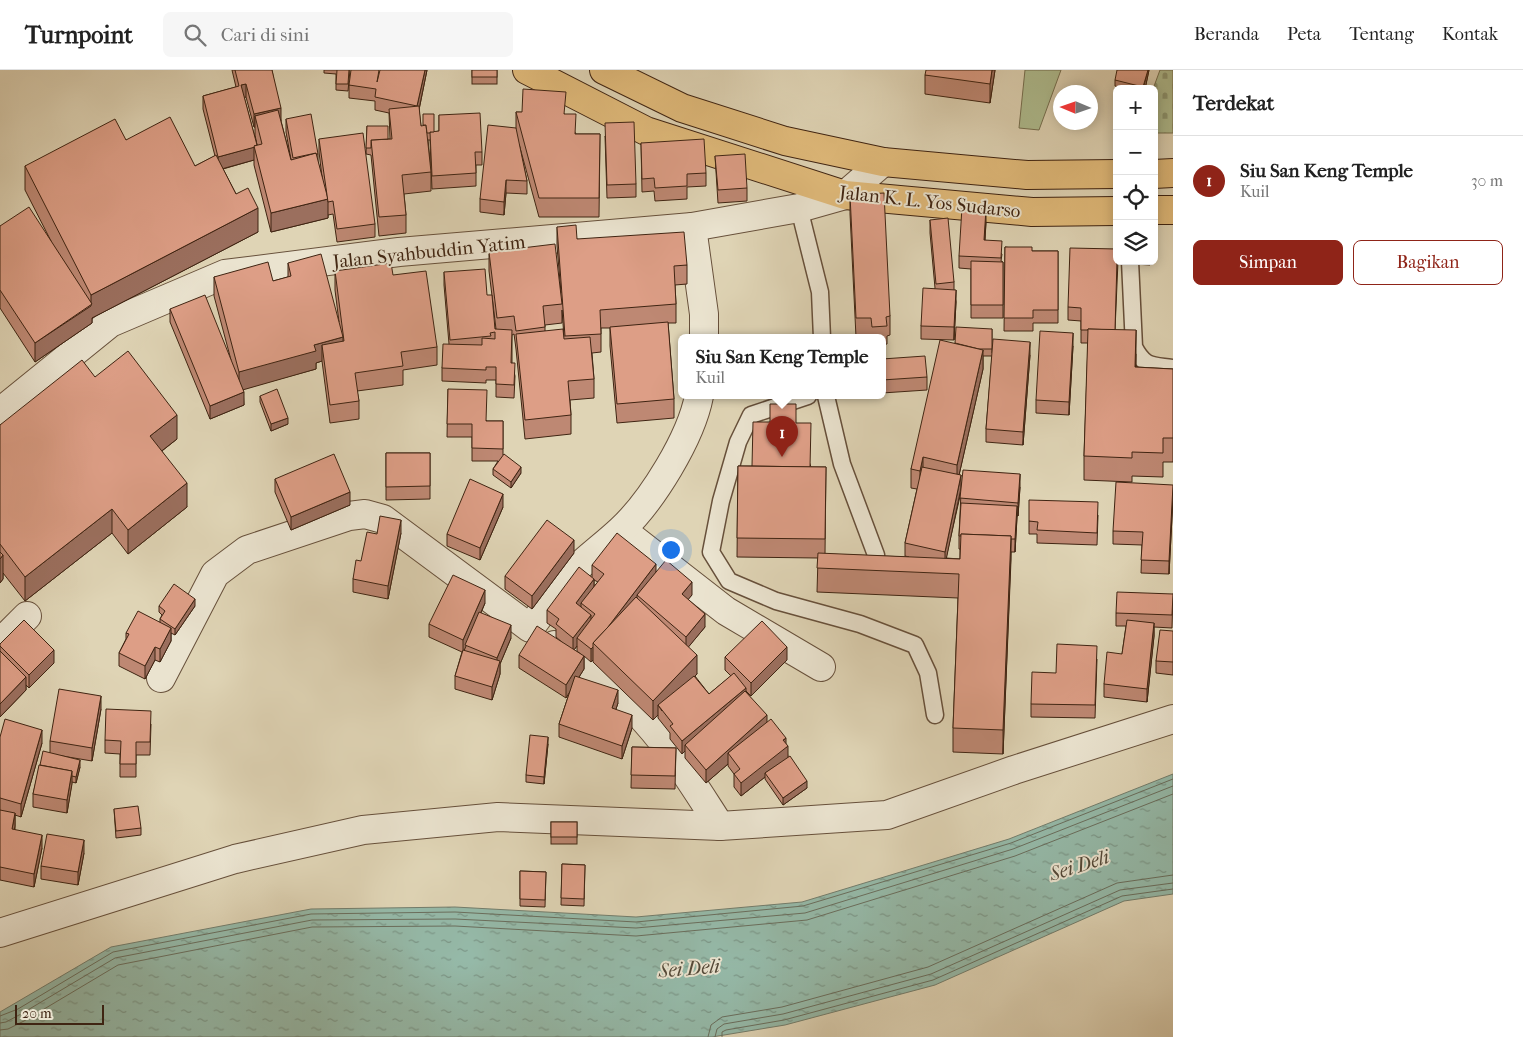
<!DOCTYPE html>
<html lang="id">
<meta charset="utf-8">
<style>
:root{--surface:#fff;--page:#f6f6f6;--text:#222;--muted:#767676;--line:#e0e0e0;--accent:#8f2418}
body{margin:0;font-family:"IM FELL French Canon",serif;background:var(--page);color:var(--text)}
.controls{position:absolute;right:15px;top:15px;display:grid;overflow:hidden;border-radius:8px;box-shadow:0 2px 12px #0003}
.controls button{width:45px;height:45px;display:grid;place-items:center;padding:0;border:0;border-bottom:1px solid var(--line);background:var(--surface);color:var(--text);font:25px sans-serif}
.compass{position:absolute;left:1053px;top:15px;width:45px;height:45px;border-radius:50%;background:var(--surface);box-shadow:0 2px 12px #0003;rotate:272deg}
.scale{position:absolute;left:15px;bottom:12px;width:89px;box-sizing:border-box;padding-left:5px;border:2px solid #3f2412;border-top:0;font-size:14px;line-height:18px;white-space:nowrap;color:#3f2412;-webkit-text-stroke:4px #eae3cf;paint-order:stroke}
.you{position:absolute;left:670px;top:479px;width:18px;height:18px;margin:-12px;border:4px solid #fff;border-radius:50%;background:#1a73e8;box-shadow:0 0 0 8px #1a73e833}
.badge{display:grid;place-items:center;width:32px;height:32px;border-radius:50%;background:var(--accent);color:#fff;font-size:16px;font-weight:700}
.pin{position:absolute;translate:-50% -41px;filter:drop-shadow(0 1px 2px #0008)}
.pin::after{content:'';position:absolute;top:26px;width:18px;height:15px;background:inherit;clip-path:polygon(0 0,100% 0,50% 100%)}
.popup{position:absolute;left:678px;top:264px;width:208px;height:65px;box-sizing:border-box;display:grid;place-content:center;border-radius:8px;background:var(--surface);filter:drop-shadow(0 1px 4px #0005);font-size:16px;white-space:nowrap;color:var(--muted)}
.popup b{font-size:19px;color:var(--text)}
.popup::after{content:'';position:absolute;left:50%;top:100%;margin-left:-10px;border:10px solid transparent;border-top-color:var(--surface)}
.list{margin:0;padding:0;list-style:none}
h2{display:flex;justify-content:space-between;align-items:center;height:65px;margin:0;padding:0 20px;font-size:21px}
h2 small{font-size:16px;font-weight:400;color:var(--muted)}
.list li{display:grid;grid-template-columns:32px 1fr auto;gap:15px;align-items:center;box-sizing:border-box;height:90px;padding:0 20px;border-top:1px solid var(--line)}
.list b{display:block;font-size:19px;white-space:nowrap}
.list p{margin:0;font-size:16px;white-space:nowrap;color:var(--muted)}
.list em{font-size:16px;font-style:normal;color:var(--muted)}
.actions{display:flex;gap:10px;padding:15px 20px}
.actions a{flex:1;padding:11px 0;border:1px solid var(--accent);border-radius:8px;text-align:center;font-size:18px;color:var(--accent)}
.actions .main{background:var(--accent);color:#fff}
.icon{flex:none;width:28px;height:28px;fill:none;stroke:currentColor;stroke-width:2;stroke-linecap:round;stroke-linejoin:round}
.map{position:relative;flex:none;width:1173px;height:967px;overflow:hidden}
header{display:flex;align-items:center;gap:30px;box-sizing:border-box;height:70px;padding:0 25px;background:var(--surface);border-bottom:1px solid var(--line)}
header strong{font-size:24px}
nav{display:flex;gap:28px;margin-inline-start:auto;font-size:18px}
.search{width:350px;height:45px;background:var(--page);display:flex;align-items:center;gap:12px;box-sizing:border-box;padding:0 18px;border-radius:8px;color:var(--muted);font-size:19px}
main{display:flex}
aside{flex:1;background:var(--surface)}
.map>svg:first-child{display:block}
.green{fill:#afbd90;stroke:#777051}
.cemetery{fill:url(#cemetery-stones);stroke:#777051}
.water{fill:url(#water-ripples);stroke:#737d6c}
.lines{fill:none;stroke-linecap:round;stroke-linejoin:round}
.shore{stroke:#6a6e5d;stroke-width:1}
.lane-casing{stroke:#67503b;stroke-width:19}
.street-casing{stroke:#67503b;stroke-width:30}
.highway-casing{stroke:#3f2412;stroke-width:30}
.lane{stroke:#eae3cf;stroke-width:16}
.street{stroke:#eae3cf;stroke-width:28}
.highway{stroke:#e0ba7a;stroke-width:28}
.wall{fill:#be8873;stroke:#3f2412;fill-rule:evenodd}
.shaded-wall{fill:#9b6f5e;stroke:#3f2412}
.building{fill:#dd9e86;stroke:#3f2412}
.labels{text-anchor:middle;stroke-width:4;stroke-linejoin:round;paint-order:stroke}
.street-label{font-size:19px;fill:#3f2412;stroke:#eae3cf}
.water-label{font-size:20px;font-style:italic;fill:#544938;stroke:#eae3cf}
</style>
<header>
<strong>Turnpoint</strong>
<div class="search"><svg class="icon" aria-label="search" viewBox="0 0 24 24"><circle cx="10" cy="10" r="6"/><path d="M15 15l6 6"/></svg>Cari di sini</div>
<nav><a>Beranda</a><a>Peta</a><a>Tentang</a><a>Kontak</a></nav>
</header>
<main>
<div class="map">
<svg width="1173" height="967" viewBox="0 0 1173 967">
<defs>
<pattern id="cemetery-stones" width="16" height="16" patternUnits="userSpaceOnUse" patternTransform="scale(1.25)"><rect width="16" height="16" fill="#afbd90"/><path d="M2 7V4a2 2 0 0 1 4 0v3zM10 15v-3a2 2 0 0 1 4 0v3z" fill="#909974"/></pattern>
<pattern id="water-ripples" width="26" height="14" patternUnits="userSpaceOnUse" patternTransform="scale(1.25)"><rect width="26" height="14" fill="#95b9a8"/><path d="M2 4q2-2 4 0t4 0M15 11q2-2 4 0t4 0" fill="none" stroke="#7b9687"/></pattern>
</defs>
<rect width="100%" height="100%" fill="#dfd4b5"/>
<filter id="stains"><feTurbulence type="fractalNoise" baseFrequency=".004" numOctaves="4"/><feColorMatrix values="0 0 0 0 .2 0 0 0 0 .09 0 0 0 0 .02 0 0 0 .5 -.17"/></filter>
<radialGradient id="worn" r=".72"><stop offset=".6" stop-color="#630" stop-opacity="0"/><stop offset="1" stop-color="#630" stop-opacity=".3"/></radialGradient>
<path class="green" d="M1025 0H1061L1039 60 1019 58Z"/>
<path class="cemetery" d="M1160 0H1173V63H1154L1153 19Z"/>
<path class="water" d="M1173 704V824L1124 831 935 915 785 955 712 967H0V942L111 877 311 839 455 837 636 847 802 832 1009 769Z"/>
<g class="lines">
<g class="shore">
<path d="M0 946 18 939 113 882 311 844 455 842 636 852 803 836 1011 773 1173 709"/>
<path d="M0 953 6 952 21 944 115 888 312 850 455 849 636 858 805 843 1013 779 1173 716"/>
<path d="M0 960 8 959 24 951 118 895 312 857 455 856 636 866 807 850 1015 786 1173 724"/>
<path d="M708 967 711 955 722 947 782 937 928 897 1117 813 1173 805"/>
<path d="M715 967 717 959 724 954 783 944 931 904 1120 820 1173 813"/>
<path d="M722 967V962L726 960 784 950 933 910 1122 826 1173 819"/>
</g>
<g class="lane-casing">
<g id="lane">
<path d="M799 138 820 222 822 268"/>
<path d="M1130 191 1134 277C1145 298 1152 295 1173 298"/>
<path d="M808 326 751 345 738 372 721 431 711 482 729 511 776 531 860 554 915 575 928 603 935 645"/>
<path d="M826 326 842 394 876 485"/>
</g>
</g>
<g class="street-casing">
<g id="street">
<path d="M692 157 704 244V268"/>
<path d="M0 342 110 253 225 204 399 182 692 157 799 138 845 125 883 92"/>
<path d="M622 460 726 541 821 597"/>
<path d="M0 573 27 546"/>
<path d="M554 575C582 596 611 616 635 640 669 674 694 716 720 756"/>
<path d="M161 608 215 504 247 480 349 446 365 444 383 449 530 558C544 540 556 520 572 503 587 488 605 475 621 460 652 431 691 368 699 326"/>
<path d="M0 863 235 789 363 760 498 747 720 756 887 745 1014 700 1173 649"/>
</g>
</g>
<g class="highway-casing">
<g id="highway">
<path d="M527 0 646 61 845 125 1032 142 1117 141"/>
<path d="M604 0 682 38 785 71 883 92 1027 105 1117 104"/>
<path d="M1154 104 1173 103"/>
<path d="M1154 140H1173"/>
</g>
</g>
<use href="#lane" class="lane"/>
<use href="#street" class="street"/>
<use href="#highway" class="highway"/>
</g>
<g class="wall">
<path d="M232 0H272L281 51 291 90 286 62V49L318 84V92L322 107 319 82V69L375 154V167L337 172 333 144 328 145V148L271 162 254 95V90L223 99 236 124 258 162 92 248V253L35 292 0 238V156L51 171 25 120V96L126 70 195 96 215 86 203 39V26L236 17ZM244 27H246L254 57H255V65L257 75Z"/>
<path d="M324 0H350L348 21 336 20V4L324 3Z"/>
<path d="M427 0 419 40 421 56 434 62 439 61V45L482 82V95H476V116L432 119 430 70H428L431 102V121L404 124 406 145V163L379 166 371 85 366 84 367 56 388 69H390L389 43 375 40V31L349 28V15Z"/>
<rect x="472" y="0" width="25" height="14"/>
<path d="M995 0 990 33 925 24V5Z"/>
<path d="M1149 0 1145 19H1125L1115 16V10Z"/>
<path d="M516 42 565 44 576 64H600L599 147H539L519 74 527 111V124L506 123 504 145 480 142V129L516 58Z"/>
<path d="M605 66 636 114V127L607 128Z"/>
<path d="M641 73 706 103V116L687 117V129L655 131 654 121 642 122Z"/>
<path d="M715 86 747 118V131L718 133Z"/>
<path d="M850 125 890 246V265L887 266V274L882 275V268H871V267H856L850 144Z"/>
<path d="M930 150 954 212V219L956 232 954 270 921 269V256L935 218 930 163Z"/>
<path d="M986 152 985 170 1002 184 1001 191 1003 192V248H971V199L959 198V186Z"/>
<path d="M557 157 577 169 687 195V214L675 215 676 234V253H668L674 329V348L617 353 610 276V258H601V282L592 283 594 309V328L570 330 571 345V364L525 369 516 279 514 264 512 265V293L515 306 514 328 496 327V310H486V313L442 311V298L449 274 444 215V202L487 225 495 259H496L489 201V182L561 223 557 176ZM562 240 564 267 545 261V255L562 253Z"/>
<path d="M1005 177 1032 181H1058V253H1033V261H1004Z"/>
<path d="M1118 191 1115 260 1136 284V297L1173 299V392H1163V407L1132 406V412L1084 410V386L1088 273H1081V251L1068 250V237Z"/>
<path d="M1134 191H1150V195L1134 194Z"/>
<path d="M288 193 339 252 335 220V201L393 205 437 277V295L403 300V315L357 321 359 331V349L330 353 322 291 316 293V299L243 319 244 335 210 349 170 252V239L231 290 214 226V207L273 211 288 207Z"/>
<path d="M992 259V283L1030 285 1023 375 986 372V359L992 286H983V299L959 405 961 413 1020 417 1018 446H1017L1015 482H1011L1003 684 953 682V658L958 528 817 522 818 488 737 487 738 396H752L796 353 811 397H826L825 484 909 487 905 486V473L917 419 911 418V399L955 273ZM961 422 959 466V479H960V489L946 488Z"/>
<path d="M1073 276 1069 345 1036 343V330Z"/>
<path d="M882 289 927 307V320L882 323Z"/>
<path d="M95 307 177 369 162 381 187 437 128 484 112 463 25 531 3 503V509L0 513V355Z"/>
<path d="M448 319 487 351H503V385L521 403 511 418 493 405V399L498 391H472V367H447Z"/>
<path d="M260 326 288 354 271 361 260 332Z"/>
<path d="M386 383H430V429L386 430Z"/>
<path d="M275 409 350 435 291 460 275 422Z"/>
<path d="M1173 428 1169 504 1141 503 1142 475 1113 474V461Z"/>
<path d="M503 437 480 490 447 476V464Z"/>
<path d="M1098 445 1097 475 1037 473V464H1029V451Z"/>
<path d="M401 463 388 529 353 522V509L377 464Z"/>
<path d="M574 483 532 539 505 519V506Z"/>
<path d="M592 495 656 502 692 525 688 529 705 557 688 577 697 604 695 606 709 624 731 606 725 600V587L787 590 751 626 746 621 767 652 786 674 788 687 807 718 783 735 765 709V707L741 726 734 717V704L728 696V694L706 713 685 688V681L682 684 670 669V663L658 648V645L653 650 593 592V590L591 592 584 586V599L579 607 618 633 616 639 632 658 622 689 559 667V654L570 621 566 628 519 598V585L563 573 556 567V559L547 553V540L592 507ZM594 510 598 512 594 516ZM577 576V581L583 586 574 580Z"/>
<path d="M1173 524 1172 558 1154 557V566L1147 632 1104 627V614L1122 584 1126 556H1116V543Z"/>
<path d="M485 533 481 543 511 568 500 594V604L492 630 455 619V606L462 582 429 567V554Z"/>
<path d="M159 536H195L175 565 171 563V571L160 592 155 590 145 609 119 596V583L126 569V563L160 552V549L162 545 159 542Z"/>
<path d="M1173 561V605L1156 603V591Z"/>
<path d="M0 574 54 593 29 618 26 615V620L0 647Z"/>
<path d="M1097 589 1095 648 1031 647V634L1056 603Z"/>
<path d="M101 639 92 691 62 686 80 697 76 713 72 712 67 743 33 737V724L40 695 50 683V671Z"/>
<path d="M151 654 150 685H136V707H120V684L105 683V670Z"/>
<path d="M0 667 42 673 21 747 15 745V760L42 778 34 817 0 810Z"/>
<path d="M548 674 544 714 526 712V705Z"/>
<path d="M632 677 676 678 675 719 631 718Z"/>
<path d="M114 739 141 758V765L116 768Z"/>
<rect x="551" y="752" width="26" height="22"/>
<path d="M84 783 78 815 41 809V796Z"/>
<path d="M562 794 585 795 584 836 561 835Z"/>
<path d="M520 801 546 802 545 837 520 836Z"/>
</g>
<g class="shaded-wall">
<path d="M425 0H427L417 49V36Z"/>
<path d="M992 0H995L990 33V14Z"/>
<path d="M1148 0H1149L1145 19H1143Z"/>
<path d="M246 14V27L241 28V15Z"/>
<path d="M281 38V51L255 46V57H254V44Z"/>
<path d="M254 77V90L218 100V87Z"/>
<path d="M506 110V123L504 145V132Z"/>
<path d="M328 129V148L271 162V143Z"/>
<path d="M258 138V162L92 248V253L35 292V273L91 236V225Z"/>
<path d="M986 139V152L984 183V170Z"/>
<path d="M956 220V232L954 270V257Z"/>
<path d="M1136 260V284L1135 321V297Z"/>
<path d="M1073 263V276L1069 345V332Z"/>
<path d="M343 267V286L322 275V291L316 293V299L239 321V302L314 275Z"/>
<path d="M1030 272V285L1023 375V362Z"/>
<path d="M983 280V299L957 414V395Z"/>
<path d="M244 322V335L210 349V336Z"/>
<path d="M177 345V369L150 390V366Z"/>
<path d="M288 348V354L271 361V354Z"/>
<path d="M923 387V406L920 420V401Z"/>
<path d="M521 397V403L511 418V412Z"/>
<path d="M1020 404V417L1018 446V433Z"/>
<path d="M961 405V418L945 495V482Z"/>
<path d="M187 413V437L128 484V460Z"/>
<path d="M1173 415V428L1169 504V491Z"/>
<path d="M350 422V435L291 460V447Z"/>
<path d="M503 424V437L480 490V478Z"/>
<path d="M1017 436V448L1015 482V469Z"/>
<path d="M112 439V463L25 531V507Z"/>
<path d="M401 450V463L388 529V516Z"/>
<path d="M1011 466V490L1003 684V660Z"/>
<path d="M574 470V483L532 539V526Z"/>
<path d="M3 485V509L0 513V489Z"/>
<path d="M656 494V507L637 525V533L595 574Z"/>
<path d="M594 509V522L581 533V539L576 533Z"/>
<path d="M692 512V525L682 537V524Z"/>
<path d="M485 520V533L463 583V570Z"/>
<path d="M195 529V536L175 565V559Z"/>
<path d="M705 544V557L686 580V567Z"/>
<path d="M591 545V558L577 568V576L573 581V568Z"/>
<path d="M1154 553V566L1147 632V619Z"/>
<path d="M511 555V568L500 594V604L492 630V617L497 601V588Z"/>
<path d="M171 558V571L160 592V579Z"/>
<path d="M155 577V590L145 609V596Z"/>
<path d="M593 577V590L591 592V579Z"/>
<path d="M787 577V590L751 626V613Z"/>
<path d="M54 580V593L29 618V605Z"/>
<path d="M697 585V604L662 641 658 635V645L653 650V631Z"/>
<path d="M584 586V599L566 628V615Z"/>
<path d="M26 607V620L0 647V634Z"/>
<path d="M746 618V631L685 675V681L682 684V671Z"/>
<path d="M618 620V633L612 651V638Z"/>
<path d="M101 626V639L92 691V678Z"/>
<path d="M632 645V658L622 689V676Z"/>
<path d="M767 645V658L728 683V694L706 713V700Z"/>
<path d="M42 660V673L21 747V734Z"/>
<path d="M548 667V674L544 714V707Z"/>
<path d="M786 668V678L788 676V689L765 703V707L741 726V713Z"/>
<path d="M80 690V697L76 713V707Z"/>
<path d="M72 701V714L67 743V730Z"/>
<path d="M807 711V718L783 735V728Z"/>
<path d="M15 743V756L12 772V759Z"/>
<path d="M42 765V778L34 817V804Z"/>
<path d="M84 770V783L78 815V802Z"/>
</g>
<g class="building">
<path d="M235 0H272L281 38 254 44 246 14 241 15 257 75 254 76 255 77 218 87 203 26 239 16Z"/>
<path d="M337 0H349L348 14H336Z"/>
<path d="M351 0H379L377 12 380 0H425L417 36 375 27 376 19 349 15Z"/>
<rect x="472" y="0" width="25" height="7"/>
<path d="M926 0H992L990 14 925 5Z"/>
<path d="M1117 0H1148L1143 17 1115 10Z"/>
<path d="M523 19 566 22 564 44H576L575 64H600L599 128H539L516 42H522Z"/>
<path d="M419 36 421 56 426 55 431 102 402 105 406 145 379 147 371 70 392 69 389 39Z"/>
<path d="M278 40 291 90 316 83 328 129 271 143 254 76 262 74 255 46Z"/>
<path d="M480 43 482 82H475L476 103 432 106 430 62 439 61V45Z"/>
<path d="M311 44 318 84H316V83L293 88 286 49Z"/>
<path d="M423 44H434V62H430V63H427L426 55H423Z"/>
<path d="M170 47 195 96 216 85 236 124 248 118 258 138 91 225 25 96 115 49 126 70Z"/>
<path d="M634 52 636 114 607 115 605 53Z"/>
<path d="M488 55 516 58 527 111 506 110 504 132 480 129Z"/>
<path d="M367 56H388V69L371 70V78H366Z"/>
<path d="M363 63 375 154 337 159 333 131 328 132 319 69Z"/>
<path d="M704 69 706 103 687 104V116L655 118 654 108 642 109 641 73Z"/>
<path d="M745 84 747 118 718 120 715 86Z"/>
<path d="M884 123 890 246 886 247 887 256 872 257 871 248H856L850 125Z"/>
<path d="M29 137 92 234 35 273 0 220V156Z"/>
<path d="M962 137 986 139 984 170 1002 171 1001 188 959 186Z"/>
<path d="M948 148 954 212 936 214 930 150Z"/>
<path d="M576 155 577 169 684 162 687 195 674 196 676 234 600 240 601 264 565 266 557 157Z"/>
<path d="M555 174 562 234 543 236 545 257 516 261 514 246 497 248 489 182Z"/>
<path d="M1005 177H1032V181H1058V240H1033V248H1004Z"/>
<path d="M1070 178 1117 179V191L1115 260 1088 259V260H1081V238L1068 237Z"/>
<path d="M321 184 343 267 314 275 316 281 239 302 214 207 268 192 273 211 291 206 288 193Z"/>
<path d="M971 191 1003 192V235H971Z"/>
<path d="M391 193 393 205 426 201 437 277 401 282 403 296 355 303 359 331 330 335 322 275 344 271 335 201Z"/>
<path d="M485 199 487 225H492L495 259 512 260 511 293H515L514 315 496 314V297H486V300L442 298 443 274 482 275V268L495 269V262L490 263 491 266 450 270 444 202Z"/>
<path d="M923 218 956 220 954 257 921 256Z"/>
<path d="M205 225 244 322 210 336 170 239Z"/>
<path d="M668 252 674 329 617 334 610 257Z"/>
<path d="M956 257 992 259V279H979L955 273Z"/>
<path d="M563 259 564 269 590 267 594 309 568 311 571 345 525 350 516 264Z"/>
<path d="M1088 259 1136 260 1135 297 1173 299V368H1163V383L1132 382V388L1084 386Z"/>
<path d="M1040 261 1073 263 1069 332 1036 330Z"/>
<path d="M993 269 1030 272 1023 362 986 359Z"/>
<path d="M940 270 983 280 957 395 923 387 920 401 911 399Z"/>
<path d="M128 281 177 345 150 366 187 413 128 460 112 439 25 507 0 474V355L82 290 95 307Z"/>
<path d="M925 286 927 307 882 310V289Z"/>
<path d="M277 319 288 348 271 354 260 326Z"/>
<path d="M448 319 487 320 486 351H503V379L472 378V354H447Z"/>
<path d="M770 334H796V353H811L810 397 752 396 753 352H770Z"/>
<path d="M386 383H430V416L386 417Z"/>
<path d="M334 384 350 422 291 447 275 409Z"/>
<path d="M504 384 521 397 511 412 493 399Z"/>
<path d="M738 396 826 397 825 469 737 468Z"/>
<path d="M922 397 961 405 945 482 905 473Z"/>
<path d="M963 400 1020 404 1018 433 960 428Z"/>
<path d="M470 409 503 424 480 478 447 464Z"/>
<path d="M1116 412 1173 415 1169 491 1141 490 1143 462 1113 461Z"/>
<path d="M1029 430 1098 432 1097 463 1037 460 1038 452 1029 451Z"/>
<path d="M961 433 1017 436 1015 469H1011V466L961 464V466H959Z"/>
<path d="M380 446 401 450 388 516 353 509 356 490 361 491 367 462 377 464Z"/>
<path d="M547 450 574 470 532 526 505 506Z"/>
<path d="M617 463 656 494 608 557 593 573V577L591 579 577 568 595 544 581 533 604 504 592 495Z"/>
<path d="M961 464 1011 466 1003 660 953 658 959 504 817 498 818 483 960 489Z"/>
<path d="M0 482 3 485 0 489Z"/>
<path d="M666 490 692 512 682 524 705 544 686 567 637 525Z"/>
<path d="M579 497 594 509 576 533 591 545 573 568 556 554 559 549 547 540Z"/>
<path d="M453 505 485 520 463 570 429 554Z"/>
<path d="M174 514 195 529 175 559 160 549 165 541 159 536Z"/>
<path d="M1117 522 1173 524 1172 545 1116 543Z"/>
<path d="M636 527 697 585 653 631 593 573Z"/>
<path d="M138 541 171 558 160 579 155 577 145 596 119 583 129 564 126 563Z"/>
<path d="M479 542 511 555 497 588 465 575Z"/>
<path d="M24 550 54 580 29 605 0 576V574Z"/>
<path d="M1127 550 1154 553 1147 619 1104 614 1107 582 1122 584Z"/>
<path d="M762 551 787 577 751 613 725 587Z"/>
<path d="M537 556 584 586 566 615 519 585Z"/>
<path d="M1160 560 1173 561V592L1156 591Z"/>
<path d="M1057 574 1097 576 1095 635 1031 634 1032 602 1056 603Z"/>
<path d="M463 580 500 591 492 617 455 606Z"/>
<path d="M0 581 26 607 0 634Z"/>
<path d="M734 603 746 618 682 671 670 656 673 654 658 635 694 606 709 624Z"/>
<path d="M575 606 618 620 612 638 632 645 622 676 559 654Z"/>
<path d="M59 619 101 626 92 678 50 671Z"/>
<path d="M745 621 767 645 706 700 685 675Z"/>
<path d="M106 639 151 641 150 672H136V694H120L121 671 105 670Z"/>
<path d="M5 649 42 660 21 734 0 728V667Z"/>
<path d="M771 649 786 668 783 670 788 676 741 713 734 704 740 699 728 683Z"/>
<path d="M530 665 548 667 544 707 526 705Z"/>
<path d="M632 677 676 678 675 706 631 705Z"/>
<path d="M43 681 80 690 76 707 72 706V701L40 695Z"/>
<path d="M790 686 807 711 783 728 765 703Z"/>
<path d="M39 695 72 701 67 730 33 724Z"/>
<path d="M138 736 141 758 116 761 114 739Z"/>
<path d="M0 740 15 743 12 759 42 765 34 804 0 797Z"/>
<rect x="551" y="752" width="26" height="15"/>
<path d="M47 764 84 770 78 802 41 796Z"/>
<path d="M562 794 585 795 584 829 561 828Z"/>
<path d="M520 801 546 802 545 830 520 829Z"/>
</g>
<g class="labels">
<g class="street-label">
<text transform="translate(930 131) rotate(6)" y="7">Jalan K. L. Yos Sudarso</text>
<text transform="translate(429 181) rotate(-6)" y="7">Jalan Syahbuddin Yatim</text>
</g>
<g class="water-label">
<text transform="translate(1079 795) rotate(-18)" y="7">Sei Deli</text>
<text transform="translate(689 898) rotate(-5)" y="7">Sei Deli</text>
</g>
</g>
<rect width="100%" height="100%" filter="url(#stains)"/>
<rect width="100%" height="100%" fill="url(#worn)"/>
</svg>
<div class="controls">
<button>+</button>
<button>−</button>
<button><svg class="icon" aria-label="locate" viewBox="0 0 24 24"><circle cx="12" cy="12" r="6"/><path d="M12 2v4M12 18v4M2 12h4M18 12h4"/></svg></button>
<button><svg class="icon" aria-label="layers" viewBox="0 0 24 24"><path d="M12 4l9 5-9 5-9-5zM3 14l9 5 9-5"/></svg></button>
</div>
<svg class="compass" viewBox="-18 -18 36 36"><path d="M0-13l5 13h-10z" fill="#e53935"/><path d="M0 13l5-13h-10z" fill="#767676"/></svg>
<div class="scale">20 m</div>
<div class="you"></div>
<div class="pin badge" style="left:782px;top:387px">1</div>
<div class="popup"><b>Siu San Keng Temple</b>Kuil</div>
</div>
<aside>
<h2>Terdekat<small></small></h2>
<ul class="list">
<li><span class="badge">1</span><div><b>Siu San Keng Temple</b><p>Kuil</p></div><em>30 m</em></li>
</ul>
<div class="actions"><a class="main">Simpan</a><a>Bagikan</a></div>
</aside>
</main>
